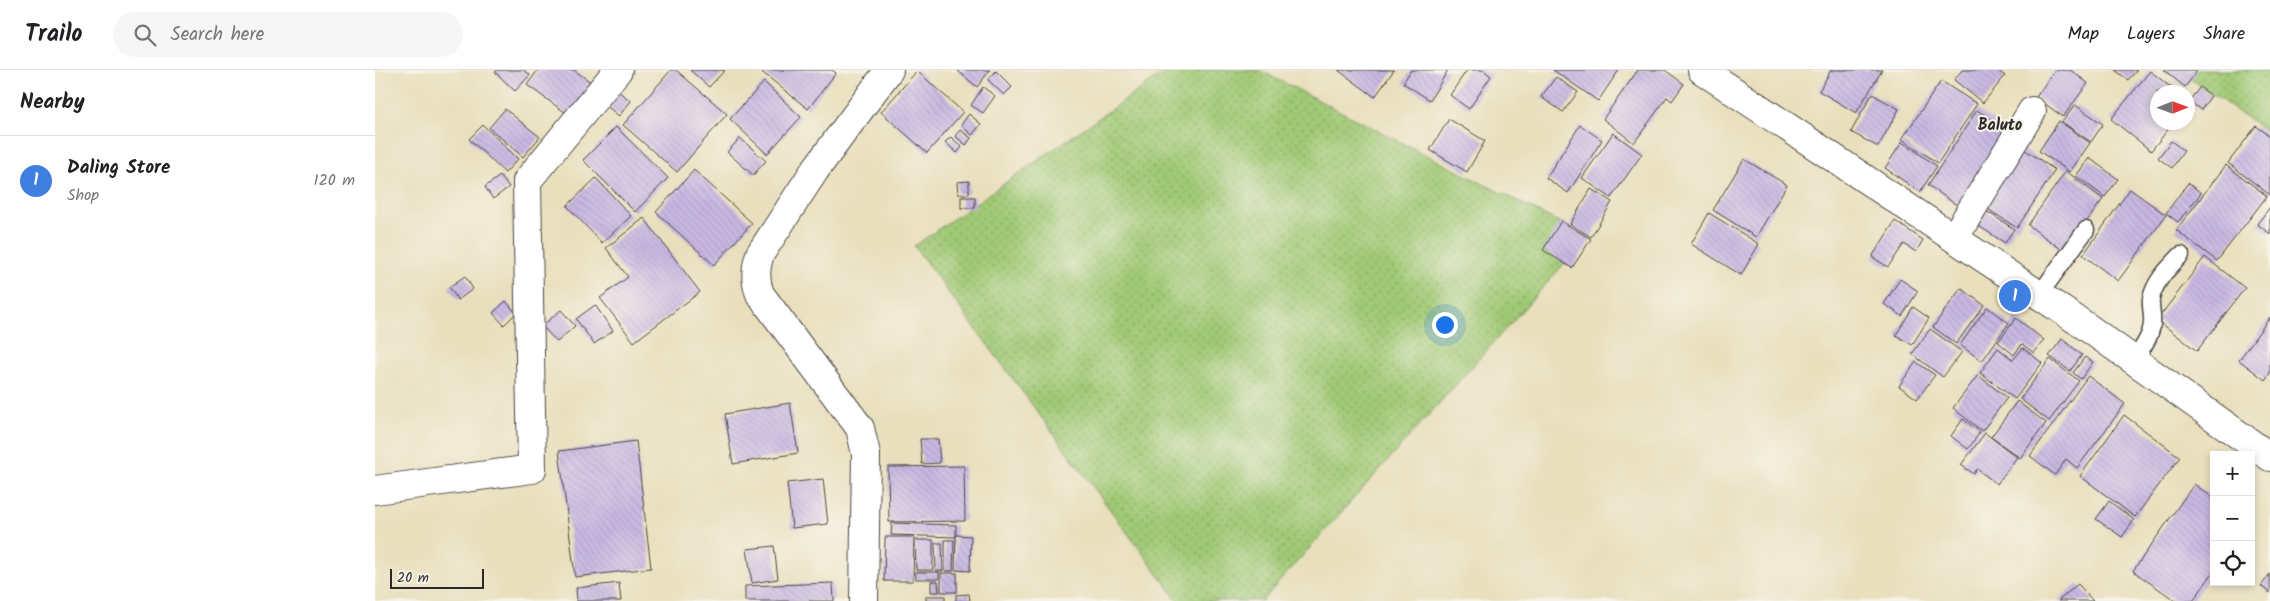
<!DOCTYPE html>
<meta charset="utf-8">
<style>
:root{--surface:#fff;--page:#f6f6f6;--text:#202124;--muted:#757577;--line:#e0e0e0;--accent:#0b8043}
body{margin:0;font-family:Kalam,sans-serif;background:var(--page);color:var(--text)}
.controls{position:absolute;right:15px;bottom:15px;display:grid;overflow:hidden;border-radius:0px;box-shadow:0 2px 8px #0003}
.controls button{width:45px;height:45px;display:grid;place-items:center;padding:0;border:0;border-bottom:1px solid var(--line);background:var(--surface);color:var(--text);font:25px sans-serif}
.compass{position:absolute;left:1775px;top:15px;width:45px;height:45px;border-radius:50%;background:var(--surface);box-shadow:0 2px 8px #0003;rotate:89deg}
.scale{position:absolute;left:15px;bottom:12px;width:94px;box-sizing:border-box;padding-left:5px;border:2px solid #2b2b2b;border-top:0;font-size:14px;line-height:18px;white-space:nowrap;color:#2b2b2b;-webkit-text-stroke:4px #f7f3e8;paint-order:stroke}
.you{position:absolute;left:1069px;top:254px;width:18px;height:18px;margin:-12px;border:4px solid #fff;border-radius:50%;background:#1a73e8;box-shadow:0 0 0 8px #1a73e833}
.badge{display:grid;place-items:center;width:32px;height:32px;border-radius:50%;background:var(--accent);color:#fff;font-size:16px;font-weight:700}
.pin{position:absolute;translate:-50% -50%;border:2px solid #fff;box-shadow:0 1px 5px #0006}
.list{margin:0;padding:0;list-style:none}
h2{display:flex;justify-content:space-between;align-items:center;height:65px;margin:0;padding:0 20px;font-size:21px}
h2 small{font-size:16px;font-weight:400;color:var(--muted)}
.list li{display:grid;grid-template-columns:32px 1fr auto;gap:15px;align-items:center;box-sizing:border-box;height:90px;padding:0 20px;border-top:1px solid var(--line)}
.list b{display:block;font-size:19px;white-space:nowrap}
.list p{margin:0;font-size:16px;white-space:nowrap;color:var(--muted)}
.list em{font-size:16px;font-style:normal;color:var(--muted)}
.icon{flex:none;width:28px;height:28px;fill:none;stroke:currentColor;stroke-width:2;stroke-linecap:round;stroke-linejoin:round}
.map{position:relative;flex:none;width:1895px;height:531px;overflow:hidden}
header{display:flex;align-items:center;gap:30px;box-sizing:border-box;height:70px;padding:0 25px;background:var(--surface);border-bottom:1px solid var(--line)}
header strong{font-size:24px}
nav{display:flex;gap:28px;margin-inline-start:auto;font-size:18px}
.search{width:350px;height:45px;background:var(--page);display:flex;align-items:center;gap:12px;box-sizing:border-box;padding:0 18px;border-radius:28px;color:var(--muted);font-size:19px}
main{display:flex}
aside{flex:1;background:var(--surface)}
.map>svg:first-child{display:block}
.grass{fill:url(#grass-dots);stroke:#667a50}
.building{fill:url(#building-back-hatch)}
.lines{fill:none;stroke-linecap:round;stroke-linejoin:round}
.service-casing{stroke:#484641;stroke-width:19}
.minor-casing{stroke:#484641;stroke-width:30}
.tertiary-casing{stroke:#484641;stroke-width:30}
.service{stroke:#fff;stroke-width:16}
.minor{stroke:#fff;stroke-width:28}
.tertiary{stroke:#fff;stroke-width:28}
.labels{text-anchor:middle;stroke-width:4;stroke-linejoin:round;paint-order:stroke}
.quarter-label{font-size:16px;font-weight:bold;fill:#2b2b2b;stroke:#f7f3e8}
</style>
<header>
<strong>Trailo</strong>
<div class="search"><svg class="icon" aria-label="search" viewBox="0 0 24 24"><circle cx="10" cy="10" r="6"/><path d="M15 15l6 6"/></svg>Search here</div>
<nav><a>Map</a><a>Layers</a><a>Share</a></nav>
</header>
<main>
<aside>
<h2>Nearby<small></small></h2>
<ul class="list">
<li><span class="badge" style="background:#3f7fe0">1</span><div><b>Daling Store</b><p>Shop</p></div><em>120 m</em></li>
</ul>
</aside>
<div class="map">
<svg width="1895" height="531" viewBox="0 0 1895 531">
<defs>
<pattern id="grass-dots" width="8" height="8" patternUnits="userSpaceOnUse" patternTransform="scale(1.25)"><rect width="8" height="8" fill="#a0c975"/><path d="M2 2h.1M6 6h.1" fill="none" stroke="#83a360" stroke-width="1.8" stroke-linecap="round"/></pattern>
<pattern id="building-back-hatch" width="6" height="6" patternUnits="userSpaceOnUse" patternTransform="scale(1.25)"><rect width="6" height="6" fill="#c9b8e3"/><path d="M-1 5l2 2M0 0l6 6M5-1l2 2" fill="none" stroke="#ad9ec3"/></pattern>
</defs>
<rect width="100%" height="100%" fill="#f7f3e8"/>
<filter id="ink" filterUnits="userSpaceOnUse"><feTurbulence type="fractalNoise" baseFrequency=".02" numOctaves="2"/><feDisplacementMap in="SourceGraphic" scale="10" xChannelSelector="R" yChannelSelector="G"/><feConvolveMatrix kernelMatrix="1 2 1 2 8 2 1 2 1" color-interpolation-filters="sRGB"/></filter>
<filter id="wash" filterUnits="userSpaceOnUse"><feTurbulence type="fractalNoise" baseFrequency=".0096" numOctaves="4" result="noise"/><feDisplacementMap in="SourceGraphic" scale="20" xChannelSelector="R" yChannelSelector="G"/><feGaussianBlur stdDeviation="1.12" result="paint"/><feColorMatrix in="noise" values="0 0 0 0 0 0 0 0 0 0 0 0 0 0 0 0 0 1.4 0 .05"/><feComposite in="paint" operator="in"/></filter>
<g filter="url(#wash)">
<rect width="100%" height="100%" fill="#e9dfbc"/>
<g class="grass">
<path d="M793 0H884L1213 167 887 531H803L539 176Z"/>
<path d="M1803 0H1895V64Z"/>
</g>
<g id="blocks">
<g class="building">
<path d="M122 0H149L155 5 140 21 120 2Z"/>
<path d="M163 0H199L221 16 198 48 152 15Z"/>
<path d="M296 0H301L352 44 302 102 248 55Z"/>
<path d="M315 0H350L334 17Z"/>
<path d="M389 0H457L461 3 433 39 387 2Z"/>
<path d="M582 0H615L602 17Z"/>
<path d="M963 0H1019L1000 27Z"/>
<path d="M1036 0H1073L1055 30 1028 13Z"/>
<path d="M1092 0H1108L1116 6 1094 39 1075 25Z"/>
<path d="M1178 0H1244L1223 31Z"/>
<path d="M1263 0H1290L1309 14 1297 31 1292 27 1259 73 1228 49Z"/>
<path d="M1456 0H1507L1481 43 1444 21Z"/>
<path d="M1587 0H1622L1630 6 1608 33 1579 10Z"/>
<path d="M1680 0H1695L1713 13 1688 47 1661 27Z"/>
<path d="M1740 0H1762L1753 10Z"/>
<path d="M1789 0H1823L1810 17Z"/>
<path d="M542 1 588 42 552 83 506 42Z"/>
<path d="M621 1 637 17 629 25 613 10Z"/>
<path d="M1775 1 1802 22H1782V52H1799L1776 81 1736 49Z"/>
<path d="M1181 7 1203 22 1188 42 1166 27Z"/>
<path d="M1566 11 1602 34 1563 93 1527 69Z"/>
<path d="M389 12 426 47 392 84 355 49Z"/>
<path d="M608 17 620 26 608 43 596 35Z"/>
<path d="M1825 17 1836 26 1826 40 1814 31Z"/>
<path d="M239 18 256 31 244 46 228 33Z"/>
<path d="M1497 24 1524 39 1503 77 1476 62Z"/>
<path d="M1700 35 1728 54 1716 72 1687 52Z"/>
<path d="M130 39 165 67 148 87 114 58Z"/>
<path d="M1602 40 1632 60 1583 136 1553 115Z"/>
<path d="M594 44 606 54 597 65 586 55Z"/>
<path d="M1074 49 1110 71 1092 102 1055 80Z"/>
<path d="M1684 51 1715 73 1695 102 1664 81Z"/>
<path d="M108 55 143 89 130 103 94 69Z"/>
<path d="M1205 55 1227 70 1193 123 1171 108Z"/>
<path d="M1881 56 1895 66V125L1853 93Z"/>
<path d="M241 57 293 108 260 142 208 90Z"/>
<path d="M585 60 596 68 591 75 580 66Z"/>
<path d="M1238 63 1267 84 1236 128 1207 108Z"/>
<path d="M576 67 587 77 582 83 570 72Z"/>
<path d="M365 68 391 91 378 105 352 82Z"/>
<path d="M1796 71 1809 81 1797 98 1783 88Z"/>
<path d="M1527 72 1562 96 1545 122 1510 98Z"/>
<path d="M1646 77 1680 100 1642 158 1608 136Z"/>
<path d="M1714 88 1743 109 1730 127 1701 106Z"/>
<path d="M1369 89 1412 115 1381 167 1338 140Z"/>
<path d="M1851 95 1892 126 1842 191 1801 160Z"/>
<path d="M319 100 377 153 339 195 281 142Z"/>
<path d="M1691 101 1728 129 1690 182 1653 155Z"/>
<path d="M125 106 134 117 118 129 110 117Z"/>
<path d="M221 108 256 146 227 173 192 136Z"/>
<path d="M594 111V124H583L582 112Z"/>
<path d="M1813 113 1826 123 1803 152 1791 143Z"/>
<path d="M1216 119 1237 132 1216 167 1195 154Z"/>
<path d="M1755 119 1791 145 1743 211 1708 185Z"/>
<rect x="586" y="127" width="14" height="11"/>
<path d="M1895 137V164L1882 154Z"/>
<path d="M1608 139 1639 159 1630 173 1599 153Z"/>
<path d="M1334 143 1384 174 1366 205 1316 174Z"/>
<path d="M269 148 325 222 259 272 225 228 253 207 231 178Z"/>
<path d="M1186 151 1216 169 1197 198 1168 180Z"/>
<path d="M1520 151 1548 170 1541 182 1529 174 1513 197 1497 187Z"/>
<path d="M1830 187 1870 218 1822 281 1782 250Z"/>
<path d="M90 206 98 219 83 230 74 217Z"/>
<path d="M1525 209 1543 221 1527 246 1509 234Z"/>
<path d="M1586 218 1609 235 1581 274 1558 257Z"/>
<path d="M131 231 141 243 129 255 118 243Z"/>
<path d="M220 235 238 261 219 274 201 249Z"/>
<path d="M1538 237 1554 248 1537 275 1521 265Z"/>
<path d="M1612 237 1634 253 1607 291 1585 275Z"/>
<path d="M186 240 200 256 182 272 167 256Z"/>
<path d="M1895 247V303L1890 310 1864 290Z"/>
<path d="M1641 248 1669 270 1659 283 1647 274 1639 285 1623 272Z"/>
<path d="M1555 259 1587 282 1568 307 1537 284Z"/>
<path d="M1687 269 1707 285 1695 301 1674 286Z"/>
<path d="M1623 278 1638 290 1648 278 1667 293 1640 329 1605 303Z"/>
<path d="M1710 287 1718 292 1706 309 1698 303Z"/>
<path d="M1675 289 1704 311 1674 351 1645 329Z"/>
<path d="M1541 292 1560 305 1542 329 1524 316Z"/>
<path d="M1603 305 1632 328 1607 361 1578 338Z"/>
<path d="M1713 306 1750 334 1702 398 1691 389 1680 405 1655 386Z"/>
<path d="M1642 331 1671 353 1645 388 1616 367Z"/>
<path d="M415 333 423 383 358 394 350 344Z"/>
<path d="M1749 345 1805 387 1760 447 1705 406Z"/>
<path d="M1588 349 1605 362 1593 379 1576 366Z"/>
<path d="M1610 363 1642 387 1622 414 1602 399 1599 404 1586 395Z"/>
<path d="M545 369H563L565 393 547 394Z"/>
<path d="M261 371 276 498 200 507 184 381Z"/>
<path d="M589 396 590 451 514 452 513 397Z"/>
<path d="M448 409 453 454 417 458 412 413Z"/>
<path d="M1819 414 1839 428V501L1818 531H1801L1758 501Z"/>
<path d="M1734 431 1759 450 1747 467 1721 449Z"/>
<path d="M517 453 581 455V467L516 465Z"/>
<path d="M581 465 596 466 595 501 580 500Z"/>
<path d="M510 467H539L538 511H509Z"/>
<path d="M540 470H558V500H541Z"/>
<path d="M570 470H579L578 501H570Z"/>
<path d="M560 473H567L568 501H561Z"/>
<path d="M399 476 403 509 377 513 372 479Z"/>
<path d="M540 502H564V509H541Z"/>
<rect x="566" y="503" width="16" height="19"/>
<path d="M1895 504V523L1886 516Z"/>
<path d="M556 511H563L564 522H556Z"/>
<path d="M244 513 246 531H202L201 518Z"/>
<path d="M458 513 459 531H370V516Z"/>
<path d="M1703 514 1718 531H1683Z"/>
<path d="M594 524 595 531H581V525Z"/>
<rect x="551" y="526" width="19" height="5"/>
</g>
</g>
</g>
<g filter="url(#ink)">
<use href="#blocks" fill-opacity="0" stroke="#484641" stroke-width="1"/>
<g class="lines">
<g class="service-casing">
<g id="service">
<path d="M1664 225 1711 160"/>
<path d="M1759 291C1766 279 1777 266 1777 252 1778 245 1775 237 1776 229 1780 210 1794 198 1806 185"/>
</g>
</g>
<g class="minor-casing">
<g id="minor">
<path d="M1327 0 1709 255 1895 387"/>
<path d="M1579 168 1657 41"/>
<path d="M0 420 157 399 152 111 243 0"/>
</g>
</g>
<g class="tertiary-casing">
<path id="tertiary" d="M489 531 491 384 485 358 385 224C380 210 380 199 385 184L440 100 514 0"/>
</g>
<use href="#service" class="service"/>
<use href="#minor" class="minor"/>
<use href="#tertiary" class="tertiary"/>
</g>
</g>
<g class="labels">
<g class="quarter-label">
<text x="1625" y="60">Baluto</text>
</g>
</g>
</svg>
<div class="controls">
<button>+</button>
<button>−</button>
<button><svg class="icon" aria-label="locate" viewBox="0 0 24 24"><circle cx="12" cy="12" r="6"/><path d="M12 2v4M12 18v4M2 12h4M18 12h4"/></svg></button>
</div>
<svg class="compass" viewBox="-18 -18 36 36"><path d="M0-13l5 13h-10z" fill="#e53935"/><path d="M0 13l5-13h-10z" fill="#757577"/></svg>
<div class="scale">20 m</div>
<div class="you"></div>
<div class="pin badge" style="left:1640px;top:226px;background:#3f7fe0">1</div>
</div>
</main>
